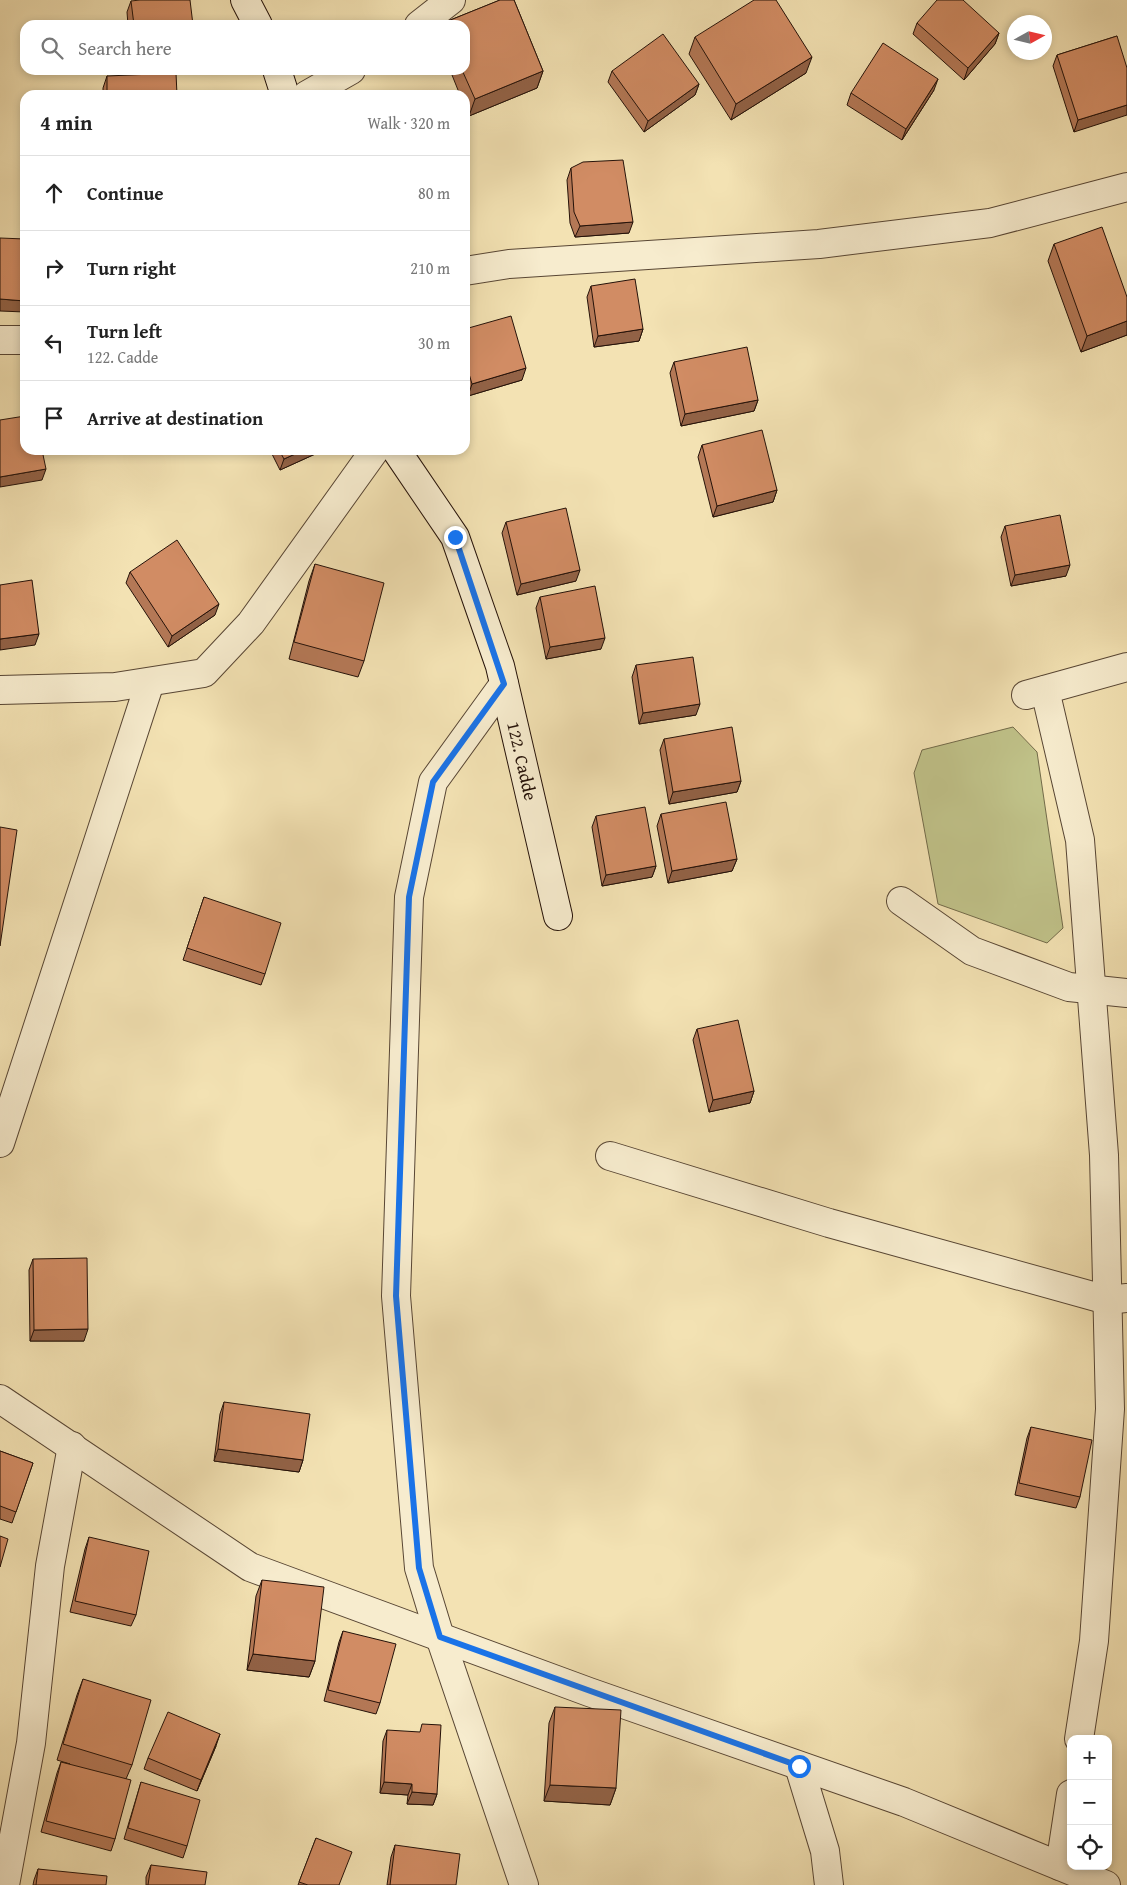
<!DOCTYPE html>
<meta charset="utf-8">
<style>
:root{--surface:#fff;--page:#f2f2f2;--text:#222;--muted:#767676;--line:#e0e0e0}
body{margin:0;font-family:"Gentium Book Plus",serif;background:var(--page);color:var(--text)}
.controls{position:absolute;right:15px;bottom:15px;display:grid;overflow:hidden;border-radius:10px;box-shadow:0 2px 8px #0003}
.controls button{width:45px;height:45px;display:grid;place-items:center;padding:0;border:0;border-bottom:1px solid var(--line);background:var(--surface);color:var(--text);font:25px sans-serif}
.compass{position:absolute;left:1007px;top:15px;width:45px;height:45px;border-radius:50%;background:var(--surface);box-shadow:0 2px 8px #0003;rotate:82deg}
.stop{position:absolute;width:15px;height:15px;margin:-11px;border:4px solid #1a73e8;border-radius:50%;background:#fff}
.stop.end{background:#1a73e8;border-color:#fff;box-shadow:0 1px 5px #0008}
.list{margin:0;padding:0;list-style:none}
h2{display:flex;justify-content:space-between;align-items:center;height:65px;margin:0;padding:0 20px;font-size:21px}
h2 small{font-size:16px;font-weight:400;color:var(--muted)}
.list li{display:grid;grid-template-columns:32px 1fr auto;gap:15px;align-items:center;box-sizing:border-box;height:75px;padding:0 20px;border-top:1px solid var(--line)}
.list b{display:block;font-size:19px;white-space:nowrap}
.list p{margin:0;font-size:16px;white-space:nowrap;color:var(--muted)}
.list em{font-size:16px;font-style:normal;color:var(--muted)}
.icon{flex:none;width:28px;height:28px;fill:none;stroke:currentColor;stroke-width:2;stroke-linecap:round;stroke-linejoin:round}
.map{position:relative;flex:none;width:1127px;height:1885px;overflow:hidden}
.search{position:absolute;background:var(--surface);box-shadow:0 2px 8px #0003;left:20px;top:20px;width:450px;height:55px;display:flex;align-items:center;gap:12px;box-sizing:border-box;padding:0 18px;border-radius:15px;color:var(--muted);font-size:19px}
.panel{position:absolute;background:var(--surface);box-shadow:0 2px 8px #0003;left:20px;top:90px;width:450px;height:365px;border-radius:15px}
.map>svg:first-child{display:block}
.green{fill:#c0c289;stroke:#726a49}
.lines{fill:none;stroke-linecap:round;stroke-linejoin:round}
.street-casing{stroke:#584634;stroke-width:30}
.secondary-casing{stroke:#251209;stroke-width:30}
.street{stroke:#f7ecce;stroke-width:28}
.secondary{stroke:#f7ecce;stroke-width:28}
.wall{fill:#b47856;stroke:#251209}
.shaded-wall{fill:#926246;stroke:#251209}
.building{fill:#d18c64;stroke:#251209}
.route{stroke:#1a73e8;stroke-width:6}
.labels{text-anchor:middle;stroke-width:5;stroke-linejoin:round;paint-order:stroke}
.street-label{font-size:18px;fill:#251209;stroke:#f7ecce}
</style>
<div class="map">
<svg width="1127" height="1885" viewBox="0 0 1127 1885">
<rect width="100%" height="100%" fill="#f3e2b3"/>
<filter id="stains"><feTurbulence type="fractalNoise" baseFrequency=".004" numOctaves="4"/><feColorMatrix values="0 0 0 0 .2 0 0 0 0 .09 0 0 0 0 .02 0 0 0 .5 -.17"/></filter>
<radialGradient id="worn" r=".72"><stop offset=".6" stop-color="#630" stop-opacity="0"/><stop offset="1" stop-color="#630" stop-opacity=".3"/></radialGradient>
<path class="green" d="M1013 727 1037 752 1063 928 1047 943 938 904 914 773 922 750Z"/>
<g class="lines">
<g class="street-casing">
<g id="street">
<path d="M419 25 451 0"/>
<path d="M307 95 351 70"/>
<path d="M465 271 509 264 819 244 990 223 1127 187"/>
<path d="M0 340H25"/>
<path d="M504 684 433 782 409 897 396 1296 419 1568 440 1637 524 1885"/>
<path d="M0 690 115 687 204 673 251 623 375 450"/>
<path d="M1045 690 1080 840 1104 1155 1110 1409 1094 1641 1079 1739"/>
<path d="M1026 695 1127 667"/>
<path d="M901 901 972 951 1069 987 1127 993"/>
<path d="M0 1143 150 682"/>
<path d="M610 1156 829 1223 1107 1300 1127 1298"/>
<path d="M0 1399 250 1567 589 1692 904 1802 1106 1885"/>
<path d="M799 1766 825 1851 829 1885"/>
<path d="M1060 1866 1071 1794"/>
<path d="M5 1885 31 1743 50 1566 72 1446"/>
</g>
</g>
<g class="secondary-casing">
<g id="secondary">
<path d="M245 0 258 25"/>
<path d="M277 70 285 95"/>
<path d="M396 450 455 537 500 666 558 916"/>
</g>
</g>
<use href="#street" class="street"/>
<use href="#secondary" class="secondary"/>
</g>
<g class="wall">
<path d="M500 0H514L543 71 537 88 469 116 465 107V95H460L450 70H465V25H443V23Z"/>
<path d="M131 1 193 25H128L127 12Z"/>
<path d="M917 23 999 33 995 44 964 80 913 34Z"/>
<path d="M1117 36 1074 132 1053 66 1057 55Z"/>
<path d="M695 37 806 73 731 120 689 54Z"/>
<path d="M612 71 699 84 695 95 644 132 608 82Z"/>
<path d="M107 76 177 95H103V88Z"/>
<path d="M934 90 902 140 847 105 851 93Z"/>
<path d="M571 168 629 233 575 237 570 223 567 180Z"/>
<path d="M1054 244 1127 297V335L1081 352 1048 261Z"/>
<path d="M591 286 643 329 639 341 594 347 587 297Z"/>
<path d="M465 329 522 380 468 396 465 385Z"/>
<path d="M674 362 758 400 754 411 681 426 670 373Z"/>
<path d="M702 445 777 490 773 502 713 517 698 457Z"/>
<path d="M270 450H324L280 470Z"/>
<path d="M506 522 576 581 517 595 502 533Z"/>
<path d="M1005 526 1066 576 1011 586 1001 537Z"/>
<path d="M315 564 364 661 358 677 289 659 309 581Z"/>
<path d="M130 572 215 615 168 647 126 583Z"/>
<path d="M540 597 601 649 546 659 536 608Z"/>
<path d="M636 665 696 715 639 724 632 677Z"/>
<path d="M664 739 741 781 737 792 669 804 660 750Z"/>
<path d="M661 814 737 859 732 871 668 883 657 826Z"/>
<path d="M596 816 656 866 652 877 602 886 592 827Z"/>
<path d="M204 897 265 974 261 985 183 960Z"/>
<path d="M697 1029 754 1091 750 1103 709 1112 693 1040Z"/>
<path d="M33 1259 84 1341H30L29 1270Z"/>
<path d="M224 1402 303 1460 299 1472 214 1461 220 1414Z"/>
<path d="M1031 1427 1080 1497 1076 1508 1015 1495 1027 1438Z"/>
<path d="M0 1451 33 1463 12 1523 0 1519Z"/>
<path d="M89 1537 136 1615 131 1626 70 1612 85 1549Z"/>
<path d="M262 1580 315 1661 309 1677 247 1670 256 1596Z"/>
<path d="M343 1631 380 1703 376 1714 324 1701 339 1642Z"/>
<path d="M83 1679 132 1765 126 1779 115 1839 111 1851 41 1832 57 1773 61 1762 70 1764 57 1760 77 1695Z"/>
<path d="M555 1707 616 1788 610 1805 544 1801 549 1723Z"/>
<path d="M387 1730 437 1794 433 1805 407 1804 408 1795 380 1793 383 1741Z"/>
<path d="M216 1746 197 1791 144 1769 148 1758Z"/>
<path d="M141 1782 187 1846 183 1858 124 1839Z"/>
<path d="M316 1838 339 1885H298Z"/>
<path d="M395 1845 456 1885H387L391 1857Z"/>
<path d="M151 1865 205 1885H146V1877Z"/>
<path d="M38 1869 106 1885H33L34 1880Z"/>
</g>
<g class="shaded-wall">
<path d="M999 33 995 44 964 80 968 68Z"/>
<path d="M812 57 806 73 731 120 736 104Z"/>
<path d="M543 71 537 88 469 116 475 99Z"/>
<path d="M938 79 934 90 902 140 906 129Z"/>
<path d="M699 84 695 95 644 132 648 121Z"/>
<path d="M1127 105V115L1074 132 1078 120Z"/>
<path d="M633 222 629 233 575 237 580 226Z"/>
<path d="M0 299 25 301V312L0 311Z"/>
<path d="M1127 321V335L1081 352 1087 336Z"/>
<path d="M643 329 639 341 594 347 598 336Z"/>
<path d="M526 368 522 380 468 396 472 384Z"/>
<path d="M758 400 754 411 681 426 685 414Z"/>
<path d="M304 450H324L280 470 284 459Z"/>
<path d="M46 469 42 480 0 487V477Z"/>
<path d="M777 490 773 502 713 517 717 506Z"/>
<path d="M1070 565 1066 576 1011 586 1015 575Z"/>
<path d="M580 570 576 581 517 595 521 584Z"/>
<path d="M219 604 215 615 168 647 172 636Z"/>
<path d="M39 634 35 645 0 650V639Z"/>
<path d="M605 638 601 649 546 659 550 647Z"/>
<path d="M700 704 696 715 639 724 643 713Z"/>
<path d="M741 781 737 792 669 804 673 792Z"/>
<path d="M737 859 732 871 668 883 672 871Z"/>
<path d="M656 866 652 877 602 886 606 875Z"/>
<path d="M754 1091 750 1103 709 1112 713 1100Z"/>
<path d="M88 1329 84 1341H30L34 1330Z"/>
<path d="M218 1449 303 1460 299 1472 214 1461Z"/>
<path d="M253 1654 315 1661 309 1677 247 1670Z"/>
<path d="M220 1734 216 1746 197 1791 201 1780Z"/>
<path d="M384 1782 412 1784 408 1795 380 1793Z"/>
<path d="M550 1785 616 1788 610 1805 544 1801Z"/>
<path d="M412 1792 437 1794 433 1805 407 1804Z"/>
</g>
<g class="building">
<path d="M140 0H190L193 25H134L131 1Z"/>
<path d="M500 0H514L543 71 475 99 462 70H465V25H444L443 23Z"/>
<path d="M754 0H776L812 57 736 104 695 37Z"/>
<path d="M937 0H963L999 33 968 68 917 23Z"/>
<path d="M663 34 699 84 648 121 612 71Z"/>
<path d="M1117 36 1127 68V105L1078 120 1057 55Z"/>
<path d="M883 43 938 79 906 129 851 93Z"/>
<path d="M176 73 177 95H107V76Z"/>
<path d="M623 160 633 222 580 226 574 212 571 168 583 162Z"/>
<path d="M1102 227 1127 297V321L1087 336 1054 244Z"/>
<path d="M0 238 25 239V301L0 299Z"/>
<path d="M635 279 643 329 598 336 591 286Z"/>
<path d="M511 316 526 368 472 384 465 360V329Z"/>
<path d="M747 347 758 400 685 414 674 362Z"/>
<path d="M25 416V450H42L46 469 0 477V420Z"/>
<path d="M762 430 777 490 717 506 702 445Z"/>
<path d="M279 450H304L284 459Z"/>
<path d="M566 508 580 570 521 584 506 522Z"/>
<path d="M1060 515 1070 565 1015 575 1005 526Z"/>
<path d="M177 540 219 604 172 636 130 572Z"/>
<path d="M315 564 384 583 364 661 294 642Z"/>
<path d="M32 580 39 634 0 639V585Z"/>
<path d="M595 586 605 638 550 647 540 597Z"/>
<path d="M693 657 700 704 643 713 636 665Z"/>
<path d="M732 727 741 781 673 792 664 739Z"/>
<path d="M726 802 737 859 672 871 661 814Z"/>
<path d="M645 807 656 866 606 875 596 816Z"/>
<path d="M0 827 17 830 0 946Z"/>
<path d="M204 897 281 923 265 974 187 948Z"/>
<path d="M738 1020 754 1091 713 1100 697 1029Z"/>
<path d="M87 1258 88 1329 34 1330 33 1259Z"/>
<path d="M224 1402 310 1414 303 1460 218 1449Z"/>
<path d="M1031 1427 1092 1440 1080 1497 1019 1483Z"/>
<path d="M0 1451 33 1463 16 1512 0 1506Z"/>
<path d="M0 1536 8 1539 0 1567Z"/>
<path d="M89 1537 149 1551 136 1615 75 1601Z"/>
<path d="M262 1580 324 1587 315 1661 253 1654Z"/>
<path d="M343 1631 396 1644 380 1703 328 1690Z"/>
<path d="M83 1679 151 1700 132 1765 63 1744Z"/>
<path d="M555 1707 621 1710 616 1788 550 1785Z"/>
<path d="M168 1712 220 1734 201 1780 148 1758Z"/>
<path d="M422 1724 441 1725 437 1794 412 1792V1784L384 1782 387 1730 420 1732Z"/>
<path d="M61 1762 131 1780 115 1839 46 1821Z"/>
<path d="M141 1782 200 1800 187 1846 128 1828Z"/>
<path d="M316 1838 352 1852 339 1885H308L299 1882Z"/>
<path d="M395 1845 460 1854 456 1885H390Z"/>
<path d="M151 1865 207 1872 205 1885H148Z"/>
<path d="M38 1869 107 1876 106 1885H36Z"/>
</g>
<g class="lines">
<path class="route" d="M455 537 504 684 433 782 409 897 396 1296 419 1568 440 1637 799 1766"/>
</g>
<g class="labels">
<g class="street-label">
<text transform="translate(522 761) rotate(77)" y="6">122. Cadde</text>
</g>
</g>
<rect width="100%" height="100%" filter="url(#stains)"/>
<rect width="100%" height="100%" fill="url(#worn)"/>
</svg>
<div class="controls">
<button>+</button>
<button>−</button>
<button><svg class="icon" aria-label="locate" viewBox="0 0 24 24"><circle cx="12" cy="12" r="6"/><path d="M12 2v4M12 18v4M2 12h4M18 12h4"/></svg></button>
</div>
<svg class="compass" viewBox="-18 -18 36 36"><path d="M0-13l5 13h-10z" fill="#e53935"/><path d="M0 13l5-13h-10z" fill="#767676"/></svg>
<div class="stop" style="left:799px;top:1766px"></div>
<div class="stop end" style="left:455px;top:537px"></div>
<div class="search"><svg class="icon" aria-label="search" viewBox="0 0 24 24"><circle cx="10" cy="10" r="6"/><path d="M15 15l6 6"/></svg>Search here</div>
<section class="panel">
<h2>4 min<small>Walk · 320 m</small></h2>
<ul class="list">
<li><svg class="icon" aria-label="ahead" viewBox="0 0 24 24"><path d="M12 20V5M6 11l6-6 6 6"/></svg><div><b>Continue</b></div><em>80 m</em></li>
<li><svg class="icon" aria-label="right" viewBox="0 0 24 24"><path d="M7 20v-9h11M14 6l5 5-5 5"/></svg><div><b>Turn right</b></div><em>210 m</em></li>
<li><svg class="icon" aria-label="left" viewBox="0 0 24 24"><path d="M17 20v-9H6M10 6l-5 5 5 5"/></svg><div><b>Turn left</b><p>122. Cadde</p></div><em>30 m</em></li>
<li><svg class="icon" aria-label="arrive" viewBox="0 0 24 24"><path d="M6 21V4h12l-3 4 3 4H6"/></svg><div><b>Arrive at destination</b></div></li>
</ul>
</section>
</div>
